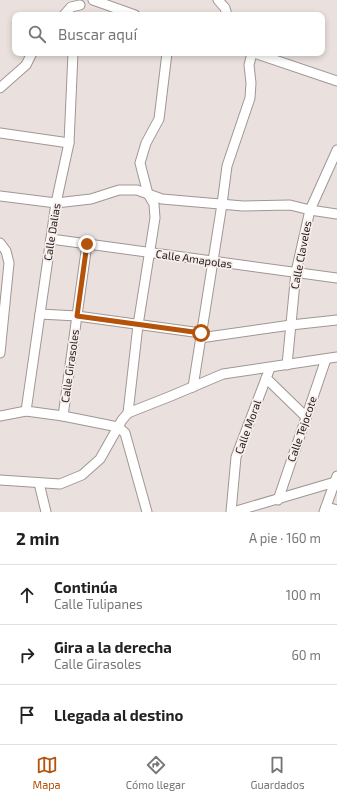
<!DOCTYPE html>
<html lang="es">
<meta charset="utf-8">
<style>
:root{--surface:#fff;--page:#f6f6f6;--text:#222;--muted:#767676;--line:#e0e0e0;--accent:#b45309}
body{margin:0;font-family:"Exo 2",sans-serif;background:var(--page);color:var(--text)}
.stop{position:absolute;width:12px;height:12px;margin:-9px;border:3px solid #b45309;border-radius:50%;background:#fff}
.stop.end{background:#b45309;border-color:#fff;box-shadow:0 1px 4px #0008}
.list{margin:0;padding:0;list-style:none}
h2{display:flex;justify-content:space-between;align-items:center;height:52px;margin:0;padding:0 16px;font-size:17px}
h2 small{font-size:13px;font-weight:400;color:var(--muted)}
.list li{display:grid;grid-template-columns:26px 1fr auto;gap:12px;align-items:center;box-sizing:border-box;height:60px;padding:0 16px;border-top:1px solid var(--line)}
.list b{display:block;font-size:15px;white-space:nowrap}
.list p{margin:0;font-size:13px;white-space:nowrap;color:var(--muted)}
.list em{font-size:13px;font-style:normal;color:var(--muted)}
.icon{flex:none;width:22px;height:22px;fill:none;stroke:currentColor;stroke-width:2;stroke-linecap:round;stroke-linejoin:round}
.map{position:relative;flex:none;width:337px;height:512px;overflow:hidden}
.search{position:absolute;background:var(--surface);box-shadow:0 2px 6px #0003;left:12px;right:12px;top:12px;height:44px;display:flex;align-items:center;gap:10px;box-sizing:border-box;padding:0 14px;border-radius:8px;color:var(--muted);font-size:15px}
.sheet{height:232px;background:var(--surface)}
nav{display:flex;justify-content:space-around;align-items:center;box-sizing:border-box;height:56px;border-top:1px solid var(--line);background:var(--surface);font-size:11px;color:var(--muted)}
nav a{display:grid;justify-items:center;gap:2px}
nav .on{color:var(--accent)}
.map>svg:first-child{display:block}
.lines{fill:none;stroke-linecap:round;stroke-linejoin:round}
.minor-casing{stroke:#a09694;stroke-width:11}
.minor{stroke:#fff;stroke-width:9}
.route{stroke:#b45309;stroke-width:5}
.labels{text-anchor:middle;stroke-width:3.5;stroke-linejoin:round;paint-order:stroke}
.street-label{font-size:11px;fill:#1e1b1a;stroke:#f8edea}
</style>
<div class="map">
<svg width="337" height="512" viewBox="0 0 337 512">
<rect width="100%" height="100%" fill="#eae0dd"/>
<g class="lines">
<g class="minor-casing">
<g id="minor">
<path d="M93 0 135 15"/>
<path d="M218 0 225 8 227 15"/>
<path d="M64 15 71 7 80 5"/>
<path d="M254 53 337 81"/>
<path d="M0 88 26 65 32 53"/>
<path d="M0 133 69 143"/>
<path d="M0 196 56 203 91 199 119 190H137L162 199 243 206 290 205 310 210 337 214"/>
<path d="M51 239 337 278"/>
<path d="M0 243 6 251 9 263 0 353"/>
<path d="M40 314 77 316 201 333"/>
<path d="M200 338 291 325 337 320"/>
<path d="M287 365 296 272 310 210 337 150"/>
<path d="M266 378 306 417"/>
<path d="M193 387 222 204 227 166 250 98 251 83 249 65 252 53"/>
<path d="M26 411 56 203 69 143 73 53"/>
<path d="M128 413 138 325 155 218 154 204 148 194 140 163 146 143 159 119 167 53"/>
<path d="M0 416 26 411 63 416 118 427 125 433 147 512"/>
<path d="M63 416 87 244"/>
<path d="M0 480 60 484 82 475 100 459 122 420 128 413 171 396 223 374 337 357"/>
<path d="M39 483 46 512"/>
<path d="M278 500 326 359"/>
<path d="M326 507 337 510"/>
<path d="M231 512 236 457 270 368"/>
<path d="M233 512 335 482"/>
<path d="M324 512 337 476"/>
</g>
</g>
<use href="#minor" class="minor"/>
</g>
<g class="lines">
<path class="route" d="M87 244 77 316 201 333"/>
</g>
<g class="labels">
<g class="street-label">
<text transform="translate(52 232) rotate(-81)" y="4">Calle Dalias</text>
<text transform="translate(301 255) rotate(-79)" y="4">Calle Claveles</text>
<text transform="translate(194 259) rotate(8)" y="4">Calle Amapolas</text>
<text transform="translate(70 366) rotate(-82)" y="4">Calle Girasoles</text>
<text transform="translate(248 427) rotate(-70)" y="4">Calle Moral</text>
<text transform="translate(302 429) rotate(-71)" y="4">Calle Tejocote</text>
</g>
</g>
</svg>
<div class="stop" style="left:201px;top:333px"></div>
<div class="stop end" style="left:87px;top:244px"></div>
<div class="search"><svg class="icon" aria-label="search" viewBox="0 0 24 24"><circle cx="10" cy="10" r="6"/><path d="M15 15l6 6"/></svg>Buscar aquí</div>
</div>
<section class="sheet">
<h2>2 min<small>A pie · 160 m</small></h2>
<ul class="list">
<li><svg class="icon" aria-label="ahead" viewBox="0 0 24 24"><path d="M12 20V5M6 11l6-6 6 6"/></svg><div><b>Continúa</b><p>Calle Tulipanes</p></div><em>100 m</em></li>
<li><svg class="icon" aria-label="right" viewBox="0 0 24 24"><path d="M7 20v-9h11M14 6l5 5-5 5"/></svg><div><b>Gira a la derecha</b><p>Calle Girasoles</p></div><em>60 m</em></li>
<li><svg class="icon" aria-label="arrive" viewBox="0 0 24 24"><path d="M6 21V4h12l-3 4 3 4H6"/></svg><div><b>Llegada al destino</b></div></li>
</ul>
</section>
<nav>
<a class="on"><svg class="icon" aria-label="map" viewBox="0 0 24 24"><path d="M3 6l6-2 6 2 6-2v14l-6 2-6-2-6 2zM9 4v14M15 6v14"/></svg>Mapa</a>
<a><svg class="icon" aria-label="directions" viewBox="0 0 24 24"><path d="M12 3l9 9-9 9-9-9zM9 14v-3h6M13 9l2 2-2 2"/></svg>Cómo llegar</a>
<a><svg class="icon" aria-label="saved" viewBox="0 0 24 24"><path d="M7 4h10v16l-5-4-5 4z"/></svg>Guardados</a>
</nav>
